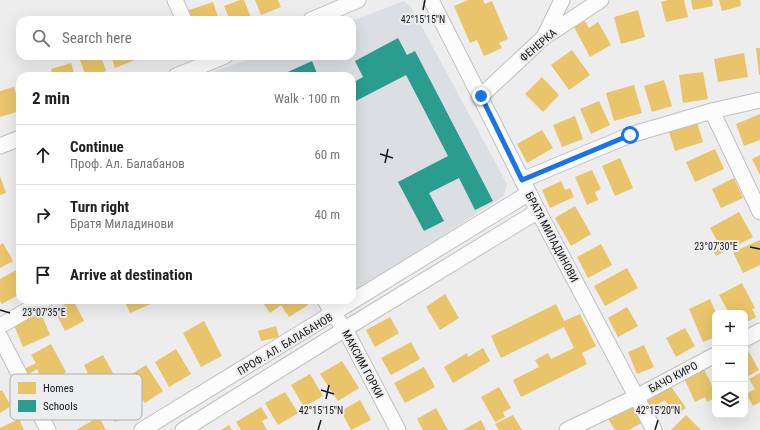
<!DOCTYPE html>
<meta charset="utf-8">
<style>
:root{--surface:#fff;--page:#f6f6f6;--text:#202124;--muted:#757577;--line:#e0e0e0}
body{margin:0;font-family:"Roboto Condensed",sans-serif;background:var(--page);color:var(--text)}
.controls{position:absolute;right:12px;bottom:12px;display:grid;overflow:hidden;border-radius:8px;box-shadow:0 4px 16px #0002}
.controls button{width:36px;height:36px;display:grid;place-items:center;padding:0;border:0;border-bottom:1px solid var(--line);background:var(--surface);color:var(--text);font:20px sans-serif}
.stop{position:absolute;width:12px;height:12px;margin:-9px;border:3px solid #1a73e8;border-radius:50%;background:#fff}
.stop.end{background:#1a73e8;border-color:#fff;box-shadow:0 1px 4px #0008}
.list{margin:0;padding:0;list-style:none}
h2{display:flex;justify-content:space-between;align-items:center;height:52px;margin:0;padding:0 16px;font-size:17px}
h2 small{font-size:13px;font-weight:400;color:var(--muted)}
.list li{display:grid;grid-template-columns:26px 1fr auto;gap:12px;align-items:center;box-sizing:border-box;height:60px;padding:0 16px;border-top:1px solid var(--line)}
.list b{display:block;font-size:15px;white-space:nowrap}
.list p{margin:0;font-size:13px;white-space:nowrap;color:var(--muted)}
.list em{font-size:13px;font-style:normal;color:var(--muted)}
.icon{flex:none;width:22px;height:22px;fill:none;stroke:currentColor;stroke-width:2;stroke-linecap:round;stroke-linejoin:round}
.map{position:relative;flex:none;width:760px;height:430px;overflow:hidden}
.search{position:absolute;background:var(--surface);box-shadow:0 4px 16px #0002;left:16px;top:16px;width:340px;height:44px;display:flex;align-items:center;gap:10px;box-sizing:border-box;padding:0 14px;border-radius:12px;color:var(--muted);font-size:15px}
.panel{position:absolute;background:var(--surface);box-shadow:0 4px 16px #0002;left:16px;top:72px;width:340px;height:232px;border-radius:12px}
.map>svg:first-child{display:block}
.built{fill:#dbdee2}
.homes{fill:#e9c46a}
.schools{fill:#2a9d8f}
.lines{fill:none;stroke-linecap:round;stroke-linejoin:round}
.minor-casing{stroke:#bfbfbf;stroke-width:17}
.minor{stroke:#fcfcfc;stroke-width:15}
.route{stroke:#1a73e8;stroke-width:5}
.ticks{fill:none;stroke:#181819;stroke-width:1.5}
.labels{text-anchor:middle;stroke-width:4;stroke-linejoin:round;paint-order:stroke}
.street-label{font-size:11px;fill:#181819;stroke:#ecedee}
.key{fill:#ecedee;stroke:#acadae;stroke-width:1}
.key-label{font-size:11px;fill:#181819}
.ticks-label{font-size:10px;text-anchor:middle;fill:#181819;stroke:#ecedee;stroke-width:4;stroke-linejoin:round;paint-order:stroke}
</style>
<div class="map">
<svg width="760" height="430" viewBox="0 0 760 430">
<rect width="100%" height="100%" fill="#ededed"/>
<path class="built" d="M404 1 411 7 507 184 504 196 352 294V76H211L214 72 256 56H352V21Z"/>
<g class="homes">
<path d="M240 0H244L251 18 247 20H230L224 6Z"/>
<path d="M255 0H278L281 7 261 15Z"/>
<path d="M468 0H483L485 4 492 1 508 39 499 43 502 48 484 56 477 40 470 43 454 6Z"/>
<path d="M668 0H684L688 17 666 22 661 2Z"/>
<path d="M691 0H712L713 6 693 10Z"/>
<path d="M719 0H740L741 6 722 11Z"/>
<path d="M213 2 219 20H192L189 10Z"/>
<path d="M638 10 645 37 621 44 614 17Z"/>
<path d="M585 21 589 28 598 22 611 45 590 57 574 27Z"/>
<path d="M756 48H760V75H759Z"/>
<path d="M572 50 590 75 569 90 551 65Z"/>
<path d="M744 53 748 77 718 82 714 59Z"/>
<path d="M85 56H101L106 71 94 76H86L79 58Z"/>
<path d="M111 56H145L115 68Z"/>
<path d="M71 63 75 76H53L51 69Z"/>
<path d="M703 72 708 99 683 103 679 75Z"/>
<path d="M542 77 559 95 543 112 525 94Z"/>
<path d="M664 80 672 106 652 112 644 86Z"/>
<path d="M634 85 642 113 614 121 606 93Z"/>
<path d="M14 87 20 107V111L0 117V91Z"/>
<path d="M599 101 610 125 591 134 580 109Z"/>
<path d="M760 114V140L744 146 736 124Z"/>
<path d="M575 116 583 139 562 147 553 125Z"/>
<path d="M697 122 703 142 675 151 669 132Z"/>
<path d="M542 130 553 148 527 163 517 144Z"/>
<path d="M715 149 724 169 695 182 686 162Z"/>
<path d="M760 155V175L752 159Z"/>
<path d="M620 158 633 188 615 196 602 166Z"/>
<path d="M592 170 601 189 595 192 598 200 587 205 575 177Z"/>
<path d="M0 176 6 193 0 195Z"/>
<path d="M734 178 743 198 721 208 712 189Z"/>
<path d="M561 181 565 190 570 188 574 197 550 208 542 190Z"/>
<path d="M575 206 591 234 571 246 555 218Z"/>
<path d="M739 212 753 237 716 256 713 250 720 246 710 228Z"/>
<path d="M760 240V265L743 273 733 252Z"/>
<path d="M3 243 13 261 0 268V245Z"/>
<path d="M601 244 612 265 588 278 577 257Z"/>
<path d="M20 268V294L2 304 0 301V279Z"/>
<path d="M627 268 638 288 605 306 594 286Z"/>
<path d="M742 283 755 308 752 309 756 317 745 323V313H729L719 295Z"/>
<path d="M445 294 459 318 440 330 426 307Z"/>
<path d="M710 299 716 313 715 337 703 342 689 309Z"/>
<path d="M73 300 84 321 65 331 54 310Z"/>
<path d="M124 300H152L153 303 130 313Z"/>
<path d="M261 300H305L308 305 289 317 281 305 270 313Z"/>
<path d="M556 304 564 321 580 314 596 346 582 353 587 364 521 397 513 380 539 367 535 360 548 353 551 359 574 348 564 327 501 358 491 336Z"/>
<path d="M627 307 638 326 618 337 608 318Z"/>
<path d="M41 313 50 335 23 347 14 325Z"/>
<path d="M390 317 399 333 375 347 366 330Z"/>
<path d="M204 321 222 356 201 367 183 333Z"/>
<path d="M276 326 279 337 261 341 258 331Z"/>
<path d="M685 328 695 346 676 357 666 338Z"/>
<path d="M411 342 420 359 391 375 381 358Z"/>
<path d="M51 344 66 372 44 384 37 369 27 375 24 369 36 363 31 355Z"/>
<path d="M644 345 654 367 637 374 628 352Z"/>
<path d="M745 345 759 370 745 378Z"/>
<path d="M483 348 490 361 453 383 444 367 467 353 468 357Z"/>
<path d="M176 349 191 374 169 387 155 362Z"/>
<path d="M103 355 114 375 94 386 84 365Z"/>
<path d="M342 361 359 388 338 401 320 374Z"/>
<path d="M146 365 163 391 145 403 127 377Z"/>
<path d="M424 367 435 387 405 403 394 383Z"/>
<path d="M703 367 715 392V398L707 402 705 397 695 402 683 376Z"/>
<path d="M760 373V402L753 406 746 394 755 389 749 379Z"/>
<path d="M310 374 323 396 304 407 291 385Z"/>
<path d="M670 385 686 408 675 415 665 400 652 408 647 401Z"/>
<path d="M123 386 137 409 115 422 101 399Z"/>
<path d="M499 387 511 408 503 412 505 417 495 422 481 397Z"/>
<path d="M2 390 11 406 0 413V391Z"/>
<path d="M285 392 298 413 278 425 265 403Z"/>
<path d="M360 400 371 420 351 430 341 411Z"/>
<path d="M632 403 643 422 629 430H615L607 417Z"/>
<path d="M261 407 268 418 262 421 267 430H241L236 422Z"/>
<path d="M436 408 448 430H423L417 419Z"/>
<path d="M513 415 522 430H499L495 424Z"/>
<path d="M686 415 701 430H671Z"/>
<path d="M99 417 106 430H76Z"/>
<path d="M19 419 24 430H0V428Z"/>
<path d="M481 420 486 430H463Z"/>
<path d="M229 425 232 430H221Z"/>
</g>
<g class="schools">
<path d="M398 38 407 55 415 51 493 201 475 210 459 178 429 193 444 221 424 231 398 182 448 156 406 75 352 103V83L363 77 355 61Z"/>
<path d="M312 61 318 76H279Z"/>
</g>
<g class="lines">
<g class="minor-casing">
<g id="minor">
<path d="M175 0 184 20"/>
<path d="M431 0 538 211 654 430"/>
<path d="M311 20 358 0"/>
<path d="M544 37 562 0"/>
<path d="M176 76 225 56"/>
<path d="M481 96 543 38 601 0"/>
<path d="M712 111 760 212"/>
<path d="M0 146 20 138"/>
<path d="M522 180 630 135 712 111 760 100"/>
<path d="M325 300 333 314 345 329 398 430"/>
<path d="M0 326 45 300"/>
<path d="M0 337 48 430"/>
<path d="M745 339 760 331"/>
<path d="M142 430 529 193"/>
<path d="M183 430 345 329 538 211"/>
<path d="M567 430 636 397 715 355"/>
</g>
</g>
<use href="#minor" class="minor"/>
</g>
<g class="lines">
<path class="route" d="M481 96 522 180 630 135"/>
</g>
<path class="ticks" d="M423 10 425 0M380 154 393 158M385 163 388 149M750 247 760 249M0 310 10 313M321 390 334 394M326 399 329 385M318 430 321 420M655 430 658 420"/>
<g class="labels">
<g class="street-label">
<text transform="translate(538 45) rotate(-40)" y="4">ФЕНЕРКА</text>
<text transform="translate(552 237) rotate(62)" y="4">БРАТЯ МИЛАДИНОВИ</text>
<text transform="translate(285 344) rotate(-31)" y="4">ПРОФ. АЛ. БАЛАБАНОВ</text>
<text transform="translate(363 364) rotate(62)" y="4">МАКСИМ ГОРКИ</text>
<text transform="translate(673 377) rotate(-28)" y="4">БАЧО КИРО</text>
</g>
</g>
<rect x="10" y="374" width="132" height="46" rx="6" class="key"/>
<rect x="18" y="382" width="18" height="12" fill="#e9c46a"/>
<rect x="18" y="400" width="18" height="12" fill="#2a9d8f"/>
<g class="key-label">
<text x="43" y="392">Homes</text>
<text x="43" y="410">Schools</text>
</g>
<g class="ticks-label">
<text x="423" y="23">42°15'15"N</text>
<text x="716" y="250">23°07'30"E</text>
<text x="44" y="316">23°07'35"E</text>
<text x="321" y="414">42°15'15"N</text>
<text x="658" y="414">42°15'20"N</text>
</g>
</svg>
<div class="controls">
<button>+</button>
<button>−</button>
<button><svg class="icon" aria-label="layers" viewBox="0 0 24 24"><path d="M12 4l9 5-9 5-9-5zM3 14l9 5 9-5"/></svg></button>
</div>
<div class="stop" style="left:630px;top:135px"></div>
<div class="stop end" style="left:481px;top:96px"></div>
<div class="search"><svg class="icon" aria-label="search" viewBox="0 0 24 24"><circle cx="10" cy="10" r="6"/><path d="M15 15l6 6"/></svg>Search here</div>
<section class="panel">
<h2>2 min<small>Walk · 100 m</small></h2>
<ul class="list">
<li><svg class="icon" aria-label="ahead" viewBox="0 0 24 24"><path d="M12 20V5M6 11l6-6 6 6"/></svg><div><b>Continue</b><p>Проф. Ал. Балабанов</p></div><em>60 m</em></li>
<li><svg class="icon" aria-label="right" viewBox="0 0 24 24"><path d="M7 20v-9h11M14 6l5 5-5 5"/></svg><div><b>Turn right</b><p>Братя Миладинови</p></div><em>40 m</em></li>
<li><svg class="icon" aria-label="arrive" viewBox="0 0 24 24"><path d="M6 21V4h12l-3 4 3 4H6"/></svg><div><b>Arrive at destination</b></div></li>
</ul>
</section>
</div>
